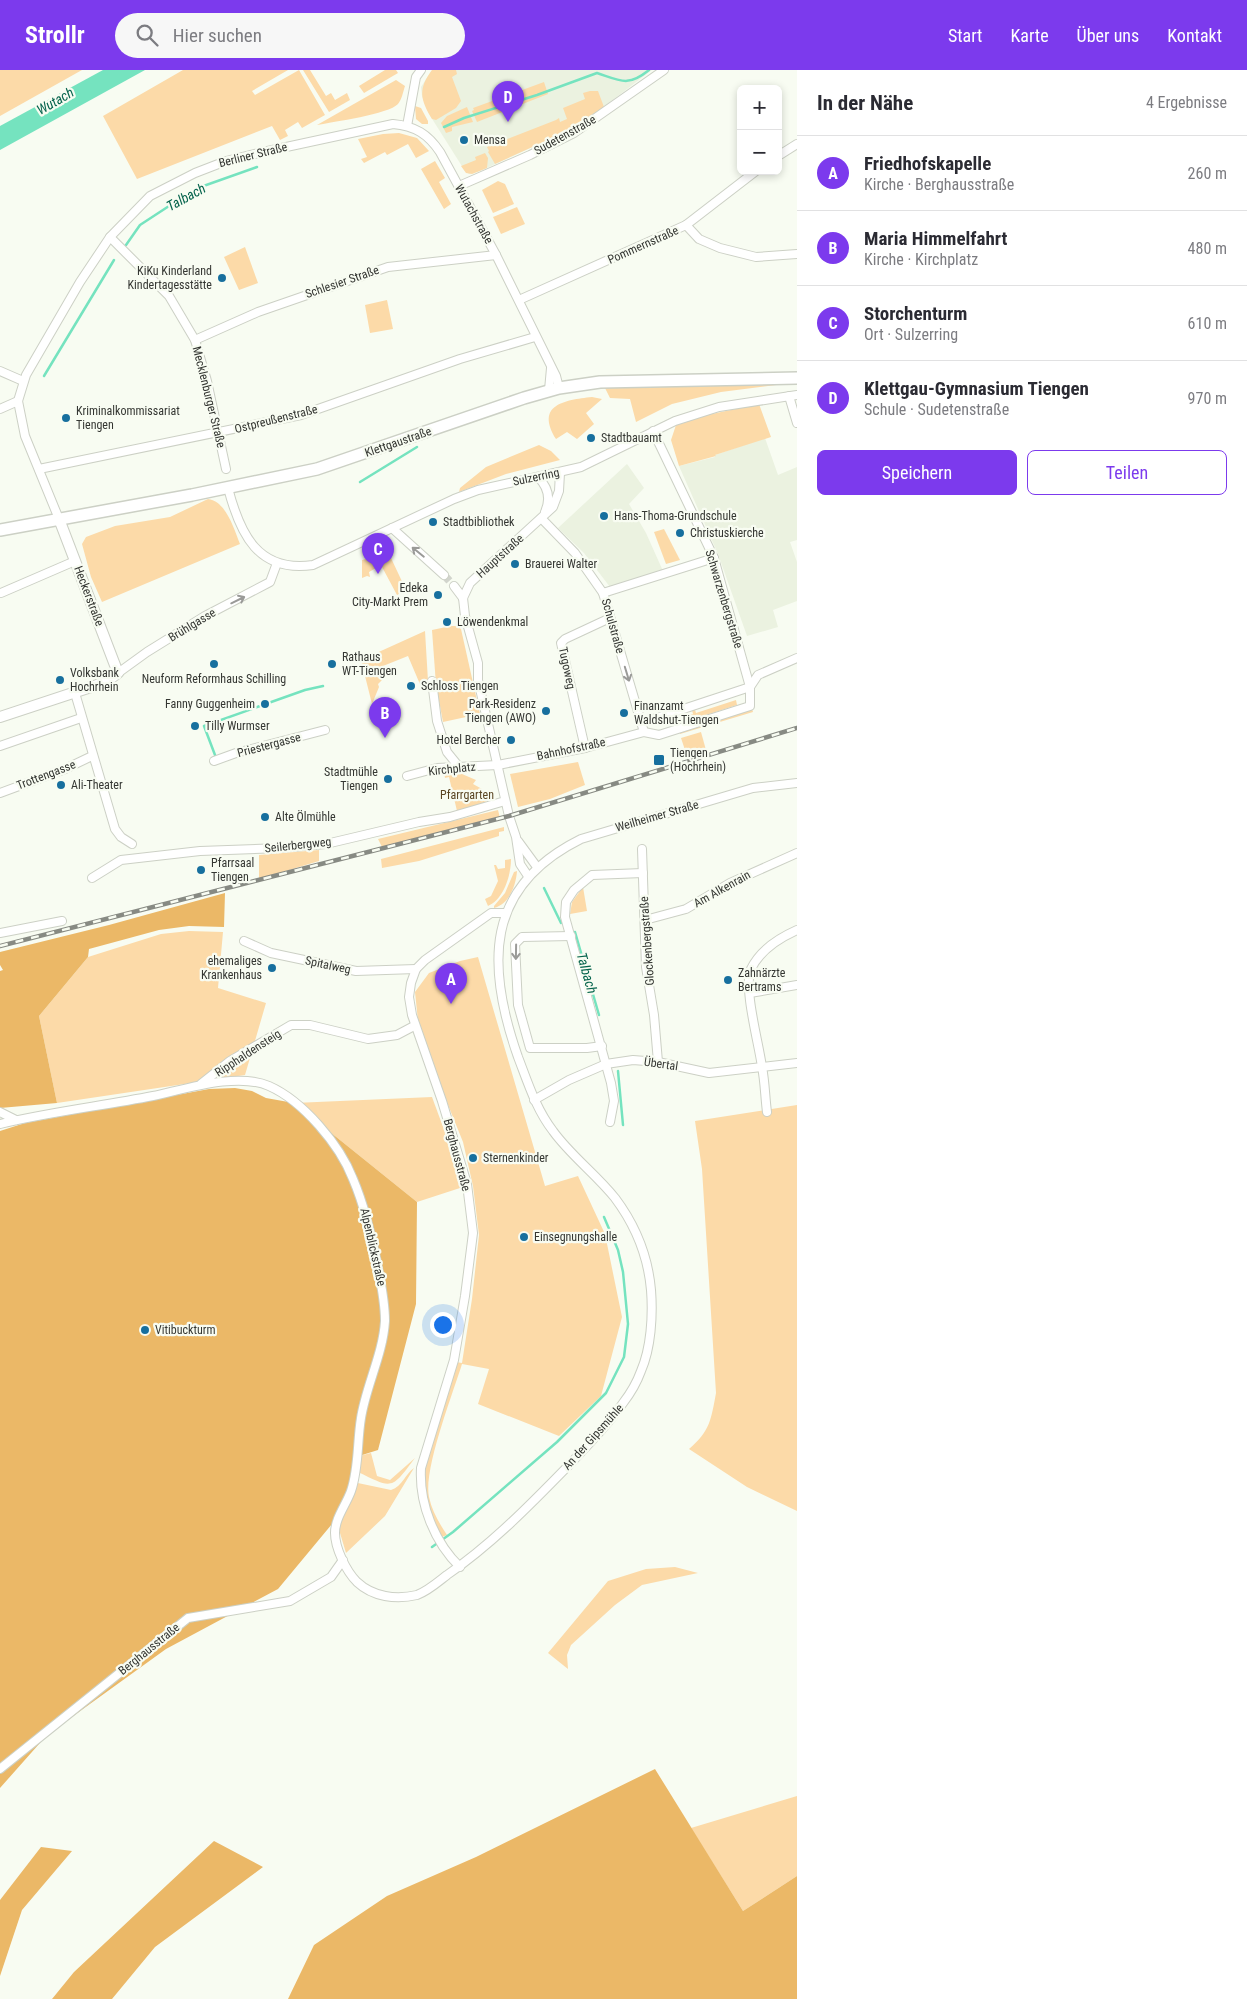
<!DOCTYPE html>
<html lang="de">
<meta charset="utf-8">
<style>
:root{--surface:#fff;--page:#f7f7f7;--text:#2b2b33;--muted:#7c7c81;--line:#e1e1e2;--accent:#7c3aed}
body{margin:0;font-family:"Roboto Condensed",sans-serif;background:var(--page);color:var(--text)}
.controls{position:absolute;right:15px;top:15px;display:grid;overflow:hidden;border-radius:8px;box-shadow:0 2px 8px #0003}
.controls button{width:45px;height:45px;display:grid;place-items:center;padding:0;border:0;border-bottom:1px solid var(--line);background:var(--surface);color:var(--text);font:25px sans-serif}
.you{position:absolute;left:442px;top:1254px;width:18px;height:18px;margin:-12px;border:4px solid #fff;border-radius:50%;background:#1a73e8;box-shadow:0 0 0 8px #1a73e833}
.badge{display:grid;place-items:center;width:32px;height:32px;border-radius:50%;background:var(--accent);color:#fff;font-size:16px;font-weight:700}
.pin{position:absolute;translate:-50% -41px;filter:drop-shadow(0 1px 2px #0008)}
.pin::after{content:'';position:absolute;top:26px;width:18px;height:15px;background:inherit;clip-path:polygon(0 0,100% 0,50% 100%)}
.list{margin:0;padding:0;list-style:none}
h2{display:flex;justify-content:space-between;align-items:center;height:65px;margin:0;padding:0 20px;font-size:21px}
h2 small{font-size:16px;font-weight:400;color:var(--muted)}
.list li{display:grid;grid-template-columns:32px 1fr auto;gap:15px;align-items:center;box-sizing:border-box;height:75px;padding:0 20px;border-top:1px solid var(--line)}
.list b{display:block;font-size:19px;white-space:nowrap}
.list p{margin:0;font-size:16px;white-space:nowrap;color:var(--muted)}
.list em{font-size:16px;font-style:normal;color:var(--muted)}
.actions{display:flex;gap:10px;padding:15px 20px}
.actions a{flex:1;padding:11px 0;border:1px solid var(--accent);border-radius:8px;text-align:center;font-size:18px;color:var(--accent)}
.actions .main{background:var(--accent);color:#fff}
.icon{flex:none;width:28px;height:28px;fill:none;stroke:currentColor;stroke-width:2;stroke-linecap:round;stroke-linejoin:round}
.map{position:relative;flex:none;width:797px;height:1929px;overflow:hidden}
header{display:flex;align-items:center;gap:30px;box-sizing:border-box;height:70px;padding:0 25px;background:var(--accent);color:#fff}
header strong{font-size:24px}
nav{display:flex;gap:28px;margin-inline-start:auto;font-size:18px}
.search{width:350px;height:45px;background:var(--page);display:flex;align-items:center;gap:12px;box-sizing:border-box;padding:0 18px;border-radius:28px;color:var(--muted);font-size:19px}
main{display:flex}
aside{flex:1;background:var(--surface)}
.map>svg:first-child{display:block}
.built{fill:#ebf2e0}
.green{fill:#fcdaa8}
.forest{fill:#ebb867}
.water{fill:#75e3bf}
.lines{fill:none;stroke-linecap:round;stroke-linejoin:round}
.stream{stroke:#75e3bf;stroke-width:2.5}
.minor-tunnel{stroke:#d1d4cc;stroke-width:8;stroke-dasharray:8 4;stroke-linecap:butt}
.minor-casing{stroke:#ccd0c5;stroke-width:10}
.tertiary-casing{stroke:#ccd0c5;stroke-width:12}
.secondary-casing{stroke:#ccd0c5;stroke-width:14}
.minor{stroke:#fff;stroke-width:8}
.tertiary{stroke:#fff;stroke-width:10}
.secondary{stroke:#fff;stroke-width:11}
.rail-casing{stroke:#878a83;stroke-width:4.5}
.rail{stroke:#f8fcf2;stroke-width:2.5;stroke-dasharray:8;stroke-linecap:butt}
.oneway{stroke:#9a9a98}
.poi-dot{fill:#176f9e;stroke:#f8fcf2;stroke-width:2}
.labels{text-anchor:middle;stroke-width:4.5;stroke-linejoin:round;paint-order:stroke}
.street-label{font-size:12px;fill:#343632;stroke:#f8fcf2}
.poi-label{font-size:12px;fill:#343632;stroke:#f8fcf2;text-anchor:start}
.park-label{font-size:12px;fill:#5a4522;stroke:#f8fcf2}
.water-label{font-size:14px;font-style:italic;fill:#06644d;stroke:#f8fcf2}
</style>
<header>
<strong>Strollr</strong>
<div class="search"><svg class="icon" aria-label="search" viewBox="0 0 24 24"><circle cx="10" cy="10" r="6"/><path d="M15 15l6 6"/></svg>Hier suchen</div>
<nav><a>Start</a><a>Karte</a><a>Über uns</a><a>Kontakt</a></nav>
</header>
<main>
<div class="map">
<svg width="797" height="1929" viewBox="0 0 797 1929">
<rect width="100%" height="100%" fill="#f8fcf2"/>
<g class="built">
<path d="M432 0H652L593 45 561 64 480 101 469 104 465 101 429 44 422 26 421 17Z"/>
<path d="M765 368 778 405 797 397V470L790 472 797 492V531L773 540 778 557 747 566 718 484 679 396 715 387V385Z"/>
<path d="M627 394 644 418 629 434 646 463 663 501 610 517 584 483 558 458Z"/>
</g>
<g class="green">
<path d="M0 0H82L0 46Z"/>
<path d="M183 0H288L252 21 255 25 299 0 325 45 302 58 298 52 285 60 288 66 280 70 272 56 137 109 103 46Z"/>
<path d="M303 0H310L326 26 331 23 335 30 347 23 350 30 329 42Z"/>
<path d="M385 0H396L398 3 364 23 359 16Z"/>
<path d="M432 0H456L457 4 452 7 461 31 456 38 436 50 432 49C420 29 418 19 432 0Z"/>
<path d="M396 10 405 16C403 22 402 29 398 34 389 44 333 52 317 55Z"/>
<path d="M544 12 548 24 477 52 472 41 474 40 473 38Z"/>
<path d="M590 21H598L604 37 561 64 495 94 488 82 489 81 487 77 556 50 559 48 560 52 567 49 563 38 585 29 583 23Z"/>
<path d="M415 36 421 38 428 51V54H422L416 49Z"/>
<path d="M467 37 473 52 452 57V61L446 63 441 53 447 46Z"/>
<path d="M399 63 417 68 429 81 416 88 408 74 387 85 385 82 364 93 361 89 367 87 358 69 383 64Z"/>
<path d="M485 83 488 88 487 98 472 104 466 103 461 96 476 90 475 87Z"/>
<path d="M435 91 445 108 439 112 451 134 444 139 421 99Z"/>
<path d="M498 111 505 114 514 134 493 143 482 120Z"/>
<path d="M517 137 525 154 501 164 493 147Z"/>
<path d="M245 177 258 213 239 220 224 187Z"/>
<path d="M387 230 393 259 370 263 365 235Z"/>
<path d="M777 310 776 315 721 322 672 334 636 352 630 329 610 328 605 318Z"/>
<path d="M592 327 602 329 586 343 594 354 577 369 567 362 556 369C535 335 564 330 592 327Z"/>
<path d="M759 334 771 367 715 385 716 386 679 396 671 370 676 355 707 345Z"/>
<path d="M539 375 551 381 560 390 506 404 459 422 460 418 486 397Z"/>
<path d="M208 429C226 431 234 459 240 474L102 532 91 507 82 474 86 467 115 456 170 447Z"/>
<path d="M664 459 680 490 666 494 654 462Z"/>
<path d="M378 486 391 488 406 520 397 525 381 495 369 502 370 507 367 506 362 508V490Z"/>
<path d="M451 556H457L461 559 480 644 443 652 436 615 432 560Z"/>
<path d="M425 561 428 611 422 619 408 586 378 598 383 609 378 614 379 617 372 634 361 590Z"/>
<path d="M736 630 737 635 672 656 670 651 673 650 672 647 677 646 678 648 693 644 692 640H695L696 643Z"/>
<path d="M752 639 753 642 680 664 679 661Z"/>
<path d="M701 662 706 680 687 686 681 668Z"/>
<path d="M578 692 585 715 550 729 518 737 510 704Z"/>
<path d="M444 702 462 704 476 710 473 714 482 719 491 732 457 741 449 707 445 708Z"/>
<path d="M498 740 500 748 382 777 378 769Z"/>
<path d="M504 757V761L499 762V766L419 791 382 798 381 789Z"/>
<path d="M319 780V791L259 809V785Z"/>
<path d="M511 789C511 805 504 829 488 836L485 829 491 826 498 811 494 795H496L498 799 505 798V790Z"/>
<path d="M517 801C516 816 509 834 494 838V836L505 823 514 802Z"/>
<path d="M583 817 587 841 570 844 572 832Z"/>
<path d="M189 861 223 862 218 918 266 933 245 1005 57 1033 39 946 88 887 161 864Z"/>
<path d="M478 887 545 1116 578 1106 605 1164 622 1247 601 1326 559 1366 478 1334 489 1299 462 1294C453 1323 423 1400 429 1427 432 1441 439 1453 447 1465L442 1467 432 1449 425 1422 424 1398 456 1292 462 1293 472 1229 479 1165 473 1116 463 1072 442 1020 418 951 415 922 429 903 460 891Z"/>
<path d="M432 1027 460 1103V1118L417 1132 294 1033Z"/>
<path d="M797 1035V1441L747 1417 689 1379C710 1361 711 1350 716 1323L702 1099 695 1051Z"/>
<path d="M371 1383 377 1406 390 1410 415 1388C391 1420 393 1419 358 1402L359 1386Z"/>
<path d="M414 1398 385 1446 346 1483 340 1463 332 1454 353 1412 391 1420C403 1416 405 1404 414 1398Z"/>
<path d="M675 1497 698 1503 642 1515 615 1535 571 1575 567 1585 568 1599 548 1583 608 1511 646 1499Z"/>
<path d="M797 1726V1806L743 1841 691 1758Z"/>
</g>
<g class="forest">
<path d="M225 823 224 857 189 856 159 860 89 879 88 887 39 946 57 1033 0 1038V901L3 900 0 895V882L109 855Z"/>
<path d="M235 1018 252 1021 266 1028 294 1033 417 1132 416 1234 378 1380 359 1386 358 1402 332 1454 278 1519 166 1579 47 1665 0 1718V1061L25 1053 209 1019Z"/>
<path d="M655 1699 743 1841 797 1806V1929H288L314 1875 387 1826 476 1787Z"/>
<path d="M214 1771 263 1797 155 1877 112 1929H52L74 1902Z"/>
<path d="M41 1777 72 1781 22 1840 0 1906V1830Z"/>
</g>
<path class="water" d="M103 0H145L0 80V56Z"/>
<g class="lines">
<g class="stream">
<path d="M444 57 464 48 537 25 597 3C621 11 628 17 649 0"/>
<path d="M126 175 140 155 195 119 257 97"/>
<path d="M44 306 114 190"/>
<path d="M360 412 417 377"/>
<path d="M215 685 204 656 305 620 323 616"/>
<path d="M544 818 561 853"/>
<path d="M575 862 599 945"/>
<path d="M618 1001 623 1055"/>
<path d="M432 1477 453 1462 557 1372 606 1323 624 1287 628 1254 623 1202 618 1180 604 1147"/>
</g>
<path class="minor-tunnel" d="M444 505 454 516"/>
<g class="minor-casing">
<g id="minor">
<path d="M407 56 416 7 421 0"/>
<path d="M778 86 797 74"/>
<path d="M459 116 530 85 574 63 664 0"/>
<path d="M686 155 699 169 720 178 756 187 797 184"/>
<path d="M110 167 169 226 195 270 207 311 226 399"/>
<path d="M519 230 686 155 756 101"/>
<path d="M195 270 258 242 388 197 496 185"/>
<path d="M0 301 23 311"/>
<path d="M549 320 551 298"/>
<path d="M789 326 797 353"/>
<path d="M0 339 18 331"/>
<path d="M653 361 714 488 750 617"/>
<path d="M39 399 301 345 460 289 535 267"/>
<path d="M538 407C548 417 551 429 545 442"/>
<path d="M228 418C240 464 258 503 313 495L454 429 478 420 581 397 675 351 719 337 797 325"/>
<path d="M59 449 25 366 18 331 26 305 80 212 110 167 150 126 195 103 226 91 263 82 393 54C415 56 428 64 440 82L496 185 556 306 559 318"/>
<path d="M542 449 575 483 603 523 644 662"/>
<path d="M392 458 444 505"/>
<path d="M454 516 463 528"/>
<path d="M1 523 75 491"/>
<path d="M603 523 714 488"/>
<path d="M118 603 147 582 205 546 270 512 277 493"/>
<path d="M432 611 437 651 447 682 460 698"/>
<path d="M75 623 115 759 121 767 132 774"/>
<path d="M641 653 750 617"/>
<path d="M0 676 81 648"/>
<path d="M585 678 561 573 565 569 610 548"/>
<path d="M214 691 236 683 325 660"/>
<path d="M407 706 437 698 498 695 585 678 644 662 659 665 750 636V617L758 605 797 588"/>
<path d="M0 723 65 699 92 686"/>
<path d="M518 771 537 797"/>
<path d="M642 779 646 897 654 945 658 992"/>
<path d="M528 806 520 794 516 767 509 746 478 610V593L465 546 463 528 470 513 553 437 559 421 560 403"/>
<path d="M92 808 121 790 200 781 280 778 326 774 419 752 450 747 505 731"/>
<path d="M645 850 686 839 730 813 797 783"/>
<path d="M0 863 62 851"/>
<path d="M571 866 522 867 515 874 518 935 530 978H587L602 976"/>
<path d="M244 871 271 883 356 901 416 899"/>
<path d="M750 923 797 915"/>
<path d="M201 1014 230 991 291 955H310L368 969 397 965 414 956"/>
<path d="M534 1030 569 1010 606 994 633 990 658 992 709 1003 797 993"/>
<path d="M0 1042 16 1050"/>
<path d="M767 1042C765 1027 765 1012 762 997 759 974 743 917 751 899 760 880 779 868 797 860"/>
<path d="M610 1052 614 1031 611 1013 565 847 566 832 574 820 592 805 643 803"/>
<path d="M0 1054C50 1042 102 1036 153 1026 186 1019 237 1002 269 1016 303 1031 340 1075 353 1109 364 1135 370 1161 376 1188 380 1209 385 1229 385 1251 383 1284 366 1316 361 1348 357 1372 359 1398 351 1421 346 1435 335 1448 335 1463 335 1478 346 1501 357 1512 373 1527 396 1530 417 1525 428 1521 438 1512 447 1505 492 1474 531 1434 569 1395 587 1376 608 1355 623 1333 630 1324 637 1312 641 1301 651 1278 653 1246 651 1220 648 1186 636 1156 615 1128 596 1104 571 1086 553 1061 536 1039 528 1013 518 987 486 896 484 817 581 769L753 718 797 713"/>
<path d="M460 1497C434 1472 419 1433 421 1398L454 1290 465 1226 473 1163 467 1114 442 1031 412 945 409 927 411 913 416 899 425 890 491 843H506"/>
<path d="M0 1699 188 1548 290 1531 331 1507 343 1490"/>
</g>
</g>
<g class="tertiary-casing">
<path id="tertiary" d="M0 647 97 615 110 609 118 603 59 449"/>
</g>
<g class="secondary-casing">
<path id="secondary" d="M0 460 192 425 317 399 524 328 559 318 600 312 797 308"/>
</g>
<use href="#minor" class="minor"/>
<use href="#tertiary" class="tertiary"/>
<use href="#secondary" class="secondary"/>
<g class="rail-casing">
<path id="rail" d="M0 876 509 746 797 658"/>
</g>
<use href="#rail" class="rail"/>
</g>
<defs><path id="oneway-shaft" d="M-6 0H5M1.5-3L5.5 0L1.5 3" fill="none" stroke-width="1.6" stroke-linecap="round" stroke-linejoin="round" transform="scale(1.25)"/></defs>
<g class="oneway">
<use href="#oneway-shaft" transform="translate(418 482) rotate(-141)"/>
<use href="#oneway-shaft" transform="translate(238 530) rotate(-26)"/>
<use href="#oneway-shaft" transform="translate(627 604) rotate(73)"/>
<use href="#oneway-shaft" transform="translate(516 882) rotate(91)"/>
</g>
<g class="poi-dot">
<circle cx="464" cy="70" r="5"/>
<circle cx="222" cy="208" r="5"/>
<circle cx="66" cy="348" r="5"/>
<circle cx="591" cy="368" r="5"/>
<circle cx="604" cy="446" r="5"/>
<circle cx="433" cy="452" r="5"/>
<circle cx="680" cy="463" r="5"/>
<circle cx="515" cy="494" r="5"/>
<circle cx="438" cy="525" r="5"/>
<circle cx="447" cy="552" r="5"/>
<circle cx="214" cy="594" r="5"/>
<circle cx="332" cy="594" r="5"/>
<circle cx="60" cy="610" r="5"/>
<circle cx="411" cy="616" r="5"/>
<circle cx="265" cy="634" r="5"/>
<circle cx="546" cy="641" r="5"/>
<circle cx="624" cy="643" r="5"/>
<circle cx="195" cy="656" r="5"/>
<circle cx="511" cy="670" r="5"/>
<rect x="653" y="684" width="12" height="12" rx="2.5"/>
<circle cx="388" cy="709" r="5"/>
<circle cx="61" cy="715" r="5"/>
<circle cx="265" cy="747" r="5"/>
<circle cx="201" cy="800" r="5"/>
<circle cx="272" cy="898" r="5"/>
<circle cx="728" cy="910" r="5"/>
<circle cx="473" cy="1088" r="5"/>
<circle cx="524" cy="1167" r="5"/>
<circle cx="145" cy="1260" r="5"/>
</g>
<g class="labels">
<g class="street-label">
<text transform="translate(565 65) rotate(-29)" y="4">Sudetenstraße</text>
<text transform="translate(253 85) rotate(-14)" y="4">Berliner Straße</text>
<text transform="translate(474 144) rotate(61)" y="4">Wutachstraße</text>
<text transform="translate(643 175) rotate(-24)" y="4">Pommernstraße</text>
<text transform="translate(342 212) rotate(-19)" y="4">Schlesier Straße</text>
<text transform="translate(209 327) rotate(76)" y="4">Mecklenburger Straße</text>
<text transform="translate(276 349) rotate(-14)" y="4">Ostpreußenstraße</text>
<text transform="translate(398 372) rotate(-19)" y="4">Klettgaustraße</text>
<text transform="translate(536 407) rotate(-12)" y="4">Sulzerring</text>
<text transform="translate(500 486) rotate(-42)" y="4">Hauptstraße</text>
<text transform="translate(89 526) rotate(69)" y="4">Heckerstraße</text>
<text transform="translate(724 529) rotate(73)" y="4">Schwarzenbergstraße</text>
<text transform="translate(192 555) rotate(-31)" y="4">Brühlgasse</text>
<text transform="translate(613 556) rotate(74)" y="4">Schulstraße</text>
<text transform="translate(567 598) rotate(78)" y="4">Tugoweg</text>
<text transform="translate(269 675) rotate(-15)" y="4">Priestergasse</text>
<text transform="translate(571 679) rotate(-12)" y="4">Bahnhofstraße</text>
<text transform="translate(452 699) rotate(-6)" y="4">Kirchplatz</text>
<text transform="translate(46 705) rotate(-21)" y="4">Trottengasse</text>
<text transform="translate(657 746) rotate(-16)" y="4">Weilheimer Straße</text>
<text transform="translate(298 775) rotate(-6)" y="4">Seilerbergweg</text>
<text transform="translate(722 819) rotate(-29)" y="4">Am Alkenrain</text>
<text transform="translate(647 871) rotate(-94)" y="4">Glockenbergstraße</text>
<text transform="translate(328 895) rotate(12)" y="4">Spitalweg</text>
<text transform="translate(248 983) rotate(-33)" y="4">Ripphaldensteig</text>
<text transform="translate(661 994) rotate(8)" y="4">Übertal</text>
<text transform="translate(457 1085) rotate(75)" y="4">Berghausstraße</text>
<text transform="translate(373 1177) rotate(77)" y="4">Alpenblickstraße</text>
<text transform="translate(593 1367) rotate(-48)" y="4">An der Gipsmühle</text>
<text transform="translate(149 1579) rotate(-39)" y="4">Berghausstraße</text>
</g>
<g class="poi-label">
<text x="474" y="74">Mensa</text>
<text x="212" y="205" text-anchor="end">KiKu Kinderland<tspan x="212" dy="14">Kindertagesstätte</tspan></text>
<text x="76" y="345">Kriminalkommissariat<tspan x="76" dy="14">Tiengen</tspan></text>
<text x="601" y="372">Stadtbauamt</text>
<text x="614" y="450">Hans-Thoma-Grundschule</text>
<text x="443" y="456">Stadtbibliothek</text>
<text x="690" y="467">Christuskierche</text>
<text x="525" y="498">Brauerei Walter</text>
<text x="428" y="522" text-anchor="end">Edeka<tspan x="428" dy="14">City-Markt Prem</tspan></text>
<text x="457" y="556">Löwendenkmal</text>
<text x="342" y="591">Rathaus<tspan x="342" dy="14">WT-Tiengen</tspan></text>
<text x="70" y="607">Volksbank<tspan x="70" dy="14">Hochrhein</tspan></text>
<text x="214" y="613" text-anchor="middle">Neuform Reformhaus Schilling</text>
<text x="421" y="620">Schloss Tiengen</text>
<text x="255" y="638" text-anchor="end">Fanny Guggenheim</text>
<text x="536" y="638" text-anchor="end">Park-Residenz<tspan x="536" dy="14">Tiengen (AWO)</tspan></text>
<text x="634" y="640">Finanzamt<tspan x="634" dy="14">Waldshut-Tiengen</tspan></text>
<text x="205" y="660">Tilly Wurmser</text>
<text x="501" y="674" text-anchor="end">Hotel Bercher</text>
<text x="670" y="687">Tiengen<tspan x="670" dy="14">(Hochrhein)</tspan></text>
<text x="378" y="706" text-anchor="end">Stadtmühle<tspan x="378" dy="14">Tiengen</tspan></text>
<text x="71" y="719">Ali-Theater</text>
<text x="275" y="751">Alte Ölmühle</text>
<text x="211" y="797">Pfarrsaal<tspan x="211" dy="14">Tiengen</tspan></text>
<text x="262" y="895" text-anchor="end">ehemaliges<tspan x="262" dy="14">Krankenhaus</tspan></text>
<text x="738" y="907">Zahnärzte<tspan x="738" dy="14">Bertrams</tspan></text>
<text x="483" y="1092">Sternenkinder</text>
<text x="534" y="1171">Einsegnungshalle</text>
<text x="155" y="1264">Vitibuckturm</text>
</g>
<g class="park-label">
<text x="467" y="729">Pfarrgarten</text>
</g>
<g class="water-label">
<text transform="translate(55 31) rotate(-30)" y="5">Wutach</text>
<text transform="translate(186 127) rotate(-29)" y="5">Talbach</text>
<text transform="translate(587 903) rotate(74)" y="5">Talbach</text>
</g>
</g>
</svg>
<div class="controls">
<button>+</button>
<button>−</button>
</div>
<div class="you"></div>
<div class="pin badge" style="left:451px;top:934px">A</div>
<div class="pin badge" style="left:385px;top:668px">B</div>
<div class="pin badge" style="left:378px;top:504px">C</div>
<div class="pin badge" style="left:508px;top:52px">D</div>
</div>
<aside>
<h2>In der Nähe<small>4 Ergebnisse</small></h2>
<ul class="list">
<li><span class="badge">A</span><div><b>Friedhofskapelle</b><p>Kirche · Berghausstraße</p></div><em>260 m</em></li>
<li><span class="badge">B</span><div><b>Maria Himmelfahrt</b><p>Kirche · Kirchplatz</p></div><em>480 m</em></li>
<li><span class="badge">C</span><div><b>Storchenturm</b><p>Ort · Sulzerring</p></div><em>610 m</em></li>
<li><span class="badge">D</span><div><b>Klettgau-Gymnasium Tiengen</b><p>Schule · Sudetenstraße</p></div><em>970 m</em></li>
</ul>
<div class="actions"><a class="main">Speichern</a><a>Teilen</a></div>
</aside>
</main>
